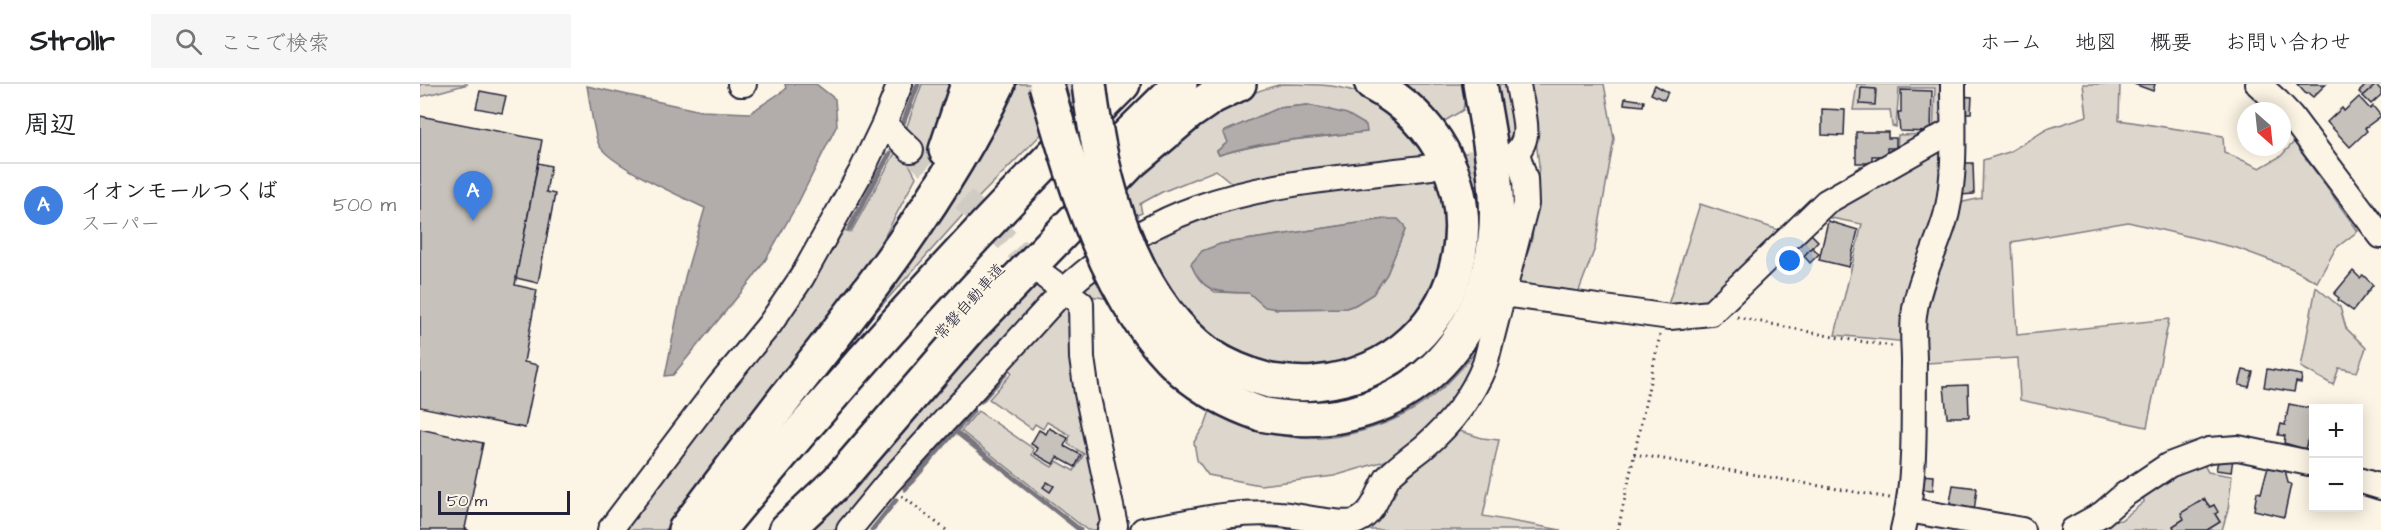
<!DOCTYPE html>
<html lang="ja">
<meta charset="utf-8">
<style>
:root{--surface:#fff;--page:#f6f6f6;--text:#202124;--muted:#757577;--line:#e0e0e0;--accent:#1f6fb2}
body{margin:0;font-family:"Architects Daughter","Klee One",sans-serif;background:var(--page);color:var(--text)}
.controls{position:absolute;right:18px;bottom:18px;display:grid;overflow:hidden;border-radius:0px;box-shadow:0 3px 15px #0003}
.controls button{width:54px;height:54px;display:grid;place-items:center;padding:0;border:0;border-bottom:2px solid var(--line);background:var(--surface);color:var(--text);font:30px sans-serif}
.compass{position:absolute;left:1817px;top:18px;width:54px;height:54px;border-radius:50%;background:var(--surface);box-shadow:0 3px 15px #0003;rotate:153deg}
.scale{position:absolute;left:18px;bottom:15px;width:132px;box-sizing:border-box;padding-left:6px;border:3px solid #22223b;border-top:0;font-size:16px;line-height:21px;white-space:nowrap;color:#22223b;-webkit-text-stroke:4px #fcf5e5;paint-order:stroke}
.you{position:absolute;left:1370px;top:177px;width:21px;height:21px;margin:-15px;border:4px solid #fff;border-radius:50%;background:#1a73e8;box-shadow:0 0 0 9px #1a73e833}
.badge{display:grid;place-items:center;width:39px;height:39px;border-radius:50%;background:var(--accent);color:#fff;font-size:20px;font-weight:700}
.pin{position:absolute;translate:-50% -50px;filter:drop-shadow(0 2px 3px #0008)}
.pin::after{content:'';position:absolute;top:32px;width:21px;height:18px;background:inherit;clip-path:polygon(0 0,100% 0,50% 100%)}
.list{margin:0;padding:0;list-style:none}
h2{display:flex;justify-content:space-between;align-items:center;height:78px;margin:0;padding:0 24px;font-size:26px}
h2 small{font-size:20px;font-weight:400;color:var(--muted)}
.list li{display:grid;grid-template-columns:39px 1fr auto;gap:18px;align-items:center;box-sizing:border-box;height:84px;padding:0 24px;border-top:2px solid var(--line)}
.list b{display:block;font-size:22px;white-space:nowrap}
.list p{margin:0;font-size:20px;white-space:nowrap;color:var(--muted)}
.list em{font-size:20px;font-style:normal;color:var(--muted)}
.icon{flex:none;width:33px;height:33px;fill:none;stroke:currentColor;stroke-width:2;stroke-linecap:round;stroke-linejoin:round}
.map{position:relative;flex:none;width:1961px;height:446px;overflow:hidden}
header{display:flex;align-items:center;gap:36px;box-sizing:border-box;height:84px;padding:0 30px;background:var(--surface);border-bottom:2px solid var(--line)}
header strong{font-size:28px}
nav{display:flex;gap:33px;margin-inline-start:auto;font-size:21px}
.search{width:420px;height:54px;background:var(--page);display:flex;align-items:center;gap:15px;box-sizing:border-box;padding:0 21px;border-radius:0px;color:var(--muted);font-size:22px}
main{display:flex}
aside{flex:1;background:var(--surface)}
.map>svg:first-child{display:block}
.green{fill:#dcd6cc;stroke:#7f7c84;stroke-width:1.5;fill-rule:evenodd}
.water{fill:#b2adab;stroke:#78757e;stroke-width:1.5}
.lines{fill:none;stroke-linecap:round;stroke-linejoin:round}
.stream{stroke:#78757e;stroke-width:5}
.building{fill:#c6c1bb;stroke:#22223b;stroke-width:1.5}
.minor-tunnel{stroke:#d0cbc3;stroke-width:24;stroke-dasharray:24 12;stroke-linecap:butt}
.minor-casing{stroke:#22223b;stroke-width:28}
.highway-casing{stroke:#22223b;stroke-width:38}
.path{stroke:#22223b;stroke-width:3;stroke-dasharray:1.5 4.5;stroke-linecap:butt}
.minor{stroke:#fcf5e5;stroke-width:24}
.highway{stroke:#fcf5e5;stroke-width:33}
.highway-bridge-casing{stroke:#22223b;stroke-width:38;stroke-linecap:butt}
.highway-bridge{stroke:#fcf5e5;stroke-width:33}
.labels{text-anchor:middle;stroke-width:4.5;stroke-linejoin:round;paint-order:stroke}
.street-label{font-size:16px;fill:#22223b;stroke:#fcf5e5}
</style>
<header>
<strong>Strollr</strong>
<div class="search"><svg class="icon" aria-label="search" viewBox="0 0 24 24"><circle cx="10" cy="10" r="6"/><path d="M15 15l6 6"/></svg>ここで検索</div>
<nav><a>ホーム</a><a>地図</a><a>概要</a><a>お問い合わせ</a></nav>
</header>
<main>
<aside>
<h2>周辺<small></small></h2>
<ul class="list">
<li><span class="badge" style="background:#3f7fe0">A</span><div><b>イオンモールつくば</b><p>スーパー</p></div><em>500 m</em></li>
</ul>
</aside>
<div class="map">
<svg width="1961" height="446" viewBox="0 0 1961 446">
<rect width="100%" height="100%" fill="#fcf5e5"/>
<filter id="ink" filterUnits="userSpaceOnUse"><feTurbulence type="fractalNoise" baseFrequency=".0167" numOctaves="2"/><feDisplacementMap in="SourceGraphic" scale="12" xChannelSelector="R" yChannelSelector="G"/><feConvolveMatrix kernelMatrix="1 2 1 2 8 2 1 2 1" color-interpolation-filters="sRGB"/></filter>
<g filter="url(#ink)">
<g class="green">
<path d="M0 0H48L0 13Z"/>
<path d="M502 0H530L509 69 486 54 487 42Z"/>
<path d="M587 0H671L557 115 387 305Z"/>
<path d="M862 0C901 0 932 0 965 22 980 32 1000 61 1012 75L814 101 796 86 742 108 720 120 722 129 712 133 704 107C737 77 772 43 811 20 827 10 844 5 862 0ZM887 21 909 25 946 48C897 53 847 57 799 71L797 67 808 58 804 48 858 24Z"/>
<path d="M960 0H1047L1043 26 1013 44Z"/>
<path d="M1071 0H1088L1094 45 1082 70Z"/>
<path d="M1109 0H1184L1194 55 1175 164 1157 212 1096 205 1112 154 1119 81Z"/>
<path d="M1437 0H1527L1524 46 1439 87 1440 82 1455 80V75L1470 72 1469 66 1477 65 1478 51 1513 50 1515 4H1479L1476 43 1472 42 1470 26H1433Z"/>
<path d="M1663 0H1700L1699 36 1803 52 1804 68 1840 84 1861 72 1874 58 1938 147 1916 164 1897 198 1871 184 1817 164 1708 138 1592 158 1597 251 1749 235 1727 343 1600 316 1598 274 1506 279 1504 238 1539 119 1562 114 1563 76 1589 68 1627 45 1667 32Z"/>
<path d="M1522 58 1523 105 1488 258 1415 251 1442 140 1406 133 1420 120Z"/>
<path d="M475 69 487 76 496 93 458 165 417 224 245 446H203L383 212 424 146 431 148Z"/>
<path d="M1041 69H1047L1060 93V123L1056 155Z"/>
<path d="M1018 93 1025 108 1029 158 1015 206 986 246 918 287 851 286 798 262 759 227 723 161C813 107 916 105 1018 93ZM965 135 985 146 967 190 953 210 935 221 926 224 858 225 845 222 829 209 795 208 784 200 800 160Z"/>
<path d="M1280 120 1365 148 1288 224 1246 227Z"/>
<path d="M679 189 691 215 663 211 658 206Z"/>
<path d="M618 197 624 208V215L418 446H392Z"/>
<path d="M1896 203 1920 223 1926 244 1946 264 1937 288 1919 284 1913 301 1881 283Z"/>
<path d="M646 218 652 225 689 439 683 446H667L541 347 558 327 614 365 612 371 632 383 637 377 654 387 664 370 648 360 650 351 627 338 623 345 615 340 612 345 569 315 592 289 587 283Z"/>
<path d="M1060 262 1053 286 1030 321 975 374 914 392 840 401 788 391 777 376 774 358 785 341 792 321C813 332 833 344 856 350 908 364 980 342 1020 306 1035 293 1048 277 1060 262Z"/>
<path d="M1037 346 1062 354 1079 356 1063 432 1141 446H939L974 412 982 392 1009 375Z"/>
<path d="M1782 377 1788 388 1812 392 1808 426 1802 446H1787L1800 438 1795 430 1794 421 1790 423 1784 415 1762 429 1764 435 1753 442 1755 446H1684L1682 442 1687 437 1701 436 1724 418 1723 410 1756 388Z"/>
</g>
<g class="water">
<path d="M365 0H396L415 15 417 41 378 119 346 175 333 194 253 291 245 292 265 193 285 124C264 114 188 80 179 61 173 48 170 17 167 2L281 27 330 29 366 5Z"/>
<path d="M888 21 927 30 946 41 947 48C897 53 847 56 799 71L797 67 808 58 803 48 858 24Z"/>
<path d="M965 135H978L984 141 985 146 967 190 953 210 935 221 926 224 858 225 845 223 829 209C801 208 783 211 771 180L782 167 800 160Z"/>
</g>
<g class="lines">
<g class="stream">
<path d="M482 42 498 0"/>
<path d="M429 145 470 69"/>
<path d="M561 317 586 289"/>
<path d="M535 347 660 446"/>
<path d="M485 405 553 327"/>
<path d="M842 441 881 445"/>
<path d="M452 446 476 416"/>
<path d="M796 446 821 442"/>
</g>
</g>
<g class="building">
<path d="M1714 0H1735L1733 7Z"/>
<path d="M1877 0H1906L1893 13 1888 9 1886 10Z"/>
<path d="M1947 0 1956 1 1943 12 1939 8Z"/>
<path d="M1235 1 1248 8 1244 16 1231 10Z"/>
<path d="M1956 1 1961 6V11L1951 20 1943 12Z"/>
<path d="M1441 4 1456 5 1455 21 1440 20Z"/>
<path d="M1481 6 1512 7 1511 48 1480 47 1478 28H1481Z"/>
<path d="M60 7 86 12 82 29 56 24Z"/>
<path d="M1541 12 1552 13 1551 29H1540Z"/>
<path d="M1939 13 1950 25 1953 22 1961 32 1945 44 1947 47 1930 63 1907 38 1922 24 1924 27Z"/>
<path d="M1205 14 1224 17 1223 22 1204 20Z"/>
<path d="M1402 25 1425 26 1424 52 1402 51Z"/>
<path d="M0 32 122 56 95 201 117 206 104 278 118 281 105 344 0 323Z"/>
<path d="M1436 48H1468V54H1476V64H1467V72H1452V79H1436Z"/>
<path d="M118 79 131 82 126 108 135 110 118 199 96 194Z"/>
<path d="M1539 79H1553L1554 110 1540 111Z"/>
<path d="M1408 137 1438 146 1429 183 1399 176Z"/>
<path d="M1387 146 1398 157 1382 174 1371 164Z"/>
<path d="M1392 163 1399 170 1390 179 1384 172Z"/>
<path d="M1933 187 1940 194 1943 191 1953 201 1933 227 1918 216 1919 214 1914 210Z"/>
<path d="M1847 285 1882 291 1881 299 1876 298 1874 308 1844 303Z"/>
<path d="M1823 286 1833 288 1829 303 1819 301Z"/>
<path d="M1548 301 1549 333H1527L1524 302Z"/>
<path d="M1869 320 1894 325 1891 341 1892 343 1885 365 1864 359 1865 352 1858 351 1861 340 1865 341Z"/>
<path d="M629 344 648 354 644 362 661 371 655 383 637 373 633 380 615 370 618 364 611 360 619 346 626 350Z"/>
<path d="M0 345 63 359 45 444 48 446H0Z"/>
<path d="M1799 373 1813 375 1811 388 1796 386Z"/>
<path d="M1851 382 1865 385 1868 399 1871 400 1864 433 1834 426 1837 408 1841 409 1847 386Z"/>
<path d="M1499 391 1514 392 1513 406 1498 405Z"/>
<path d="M627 398 634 402 630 408 623 403Z"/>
<path d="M1533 401 1557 404 1554 428 1529 424Z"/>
<path d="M1784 415 1790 423 1794 421 1798 428 1795 430 1800 438 1787 446H1755L1753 442 1764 435 1761 429Z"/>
</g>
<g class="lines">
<g class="minor-tunnel">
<path d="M491 66 624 191"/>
<path d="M1012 83 1087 74"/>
</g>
<g class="minor-casing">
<g id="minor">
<path d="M320 0H324"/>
<path d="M1838 0 1858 18 1871 32 1961 152"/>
<path d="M464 40 491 66"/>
<path d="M1090 73C1117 57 1101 26 1098 0"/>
<path d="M626 193 661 219 662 274 667 309 695 441 690 446"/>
<path d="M1083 210 1250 233 1291 229 1406 118 1533 46"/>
<path d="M1938 396 1961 403"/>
<path d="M1488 426 1602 446"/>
<path d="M190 446 299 302 350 240 382 193 442 86 464 40 480 0"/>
<path d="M429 446 467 400 644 206C682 172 727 141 776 124 851 97 933 93 1011 83"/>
<path d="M723 446C767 439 814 426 859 430 877 431 923 443 937 437 955 429 958 408 968 393 979 381 992 373 1004 363 1031 340 1052 313 1065 280L1106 120 1105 95 1097 69"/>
<path d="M1483 446C1497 391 1493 334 1494 278 1494 263 1492 247 1494 232 1498 195 1518 164 1527 128 1536 87 1533 42 1533 0"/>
<path d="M1653 446 1682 430 1704 411 1749 381 1789 366 1818 364 1894 380"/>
</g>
</g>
<g class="highway-casing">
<g id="highway">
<path d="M526 66 548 0"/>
<path d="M693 66 760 0"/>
<path d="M850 297C866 299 881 301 896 299 1057 283 1097 78 952 0"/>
<path d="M841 330C964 355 1061 277 1075 155 1081 104 1068 50 1060 0"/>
<path d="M265 446C300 400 334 354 370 308 447 211 524 113 578 0"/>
<path d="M298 446C426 291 560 142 703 0"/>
<path d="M366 446 418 397 551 243 710 79 770 28 792 13 819 0"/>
</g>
</g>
<g class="path">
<path d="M1317 233 1419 254 1472 262"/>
<path d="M1214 370 1470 414"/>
<path d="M482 412 526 446"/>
<path d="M1198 446 1240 251"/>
</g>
<use href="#minor" class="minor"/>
<use href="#highway" class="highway"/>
<g class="highway-bridge-casing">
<g id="highway-bridge">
<path d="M626 0C651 91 689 221 762 286 785 306 812 320 841 330"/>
<path d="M669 0C680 92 709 212 788 270 807 283 828 291 850 297"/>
</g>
</g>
<use href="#highway-bridge" class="highway-bridge"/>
</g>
</g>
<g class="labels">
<g class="street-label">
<text transform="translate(549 217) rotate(-48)" y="6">常磐自動車道</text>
</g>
</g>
</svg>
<div class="controls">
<button>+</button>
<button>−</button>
</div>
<svg class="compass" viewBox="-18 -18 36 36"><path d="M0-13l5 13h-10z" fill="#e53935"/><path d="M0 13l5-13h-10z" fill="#757577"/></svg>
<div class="scale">50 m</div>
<div class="you"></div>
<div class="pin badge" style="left:53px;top:137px;background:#3f7fe0">A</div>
</div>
</main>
